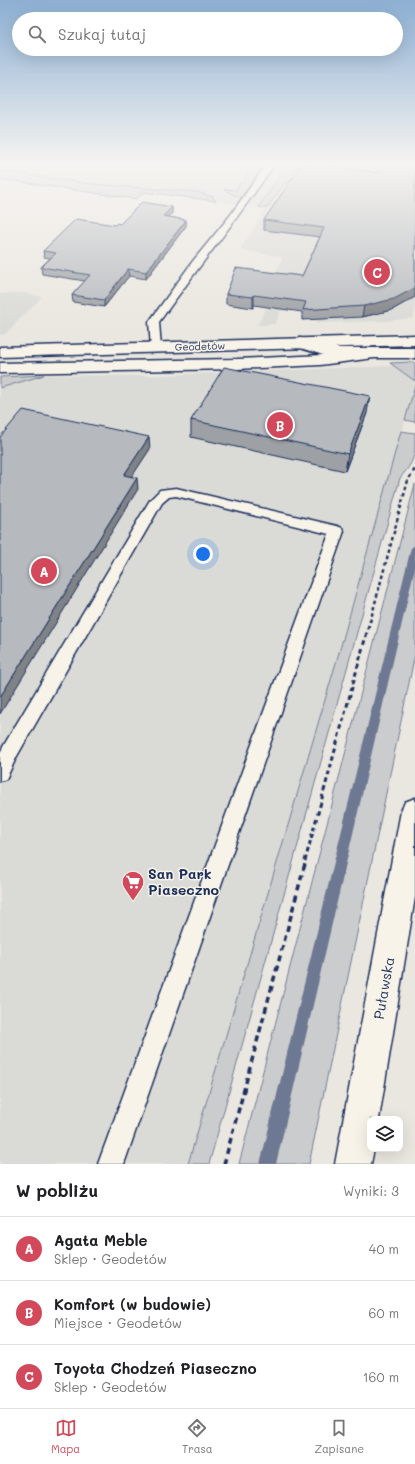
<!DOCTYPE html>
<html lang="pl">
<meta charset="utf-8">
<style>
:root{--surface:#fff;--page:#f6f6f6;--text:#202124;--muted:#757577;--line:#e0e0e0;--accent:#d1495b}
body{margin:0;font-family:Mali,sans-serif;background:var(--page);color:var(--text)}
.controls{position:absolute;right:12px;bottom:12px;display:grid;overflow:hidden;border-radius:8px;box-shadow:0 4px 16px #0002}
.controls button{width:36px;height:36px;display:grid;place-items:center;padding:0;border:0;border-bottom:1px solid var(--line);background:var(--surface);color:var(--text);font:20px sans-serif}
.you{position:absolute;left:203px;top:554px;width:14px;height:14px;margin:-10px;border:3px solid #fff;border-radius:50%;background:#1a73e8;box-shadow:0 0 0 6px #1a73e833}
.badge{display:grid;place-items:center;width:26px;height:26px;border-radius:50%;background:var(--accent);color:#fff;font-size:13px;font-weight:700}
.pin{position:absolute;translate:-50% -50%;border:2px solid #fff;box-shadow:0 1px 4px #0006}
.list{margin:0;padding:0;list-style:none}
h2{display:flex;justify-content:space-between;align-items:center;height:52px;margin:0;padding:0 16px;font-size:17px}
h2 small{font-size:13px;font-weight:400;color:var(--muted)}
.list li{display:grid;grid-template-columns:26px 1fr auto;gap:12px;align-items:center;box-sizing:border-box;height:64px;padding:0 16px;border-top:1px solid var(--line)}
.list b{display:block;font-size:15px;white-space:nowrap}
.list p{margin:0;font-size:13px;white-space:nowrap;color:var(--muted)}
.list em{font-size:13px;font-style:normal;color:var(--muted)}
.icon{flex:none;width:22px;height:22px;fill:none;stroke:currentColor;stroke-width:2;stroke-linecap:round;stroke-linejoin:round}
.map{position:relative;flex:none;width:415px;height:1164px;overflow:hidden}
.search{position:absolute;background:var(--surface);box-shadow:0 4px 16px #0002;left:12px;right:12px;top:12px;height:44px;display:flex;align-items:center;gap:10px;box-sizing:border-box;padding:0 14px;border-radius:22px;color:var(--muted);font-size:15px}
.sheet{height:244px;background:var(--surface)}
nav{display:flex;justify-content:space-around;align-items:center;box-sizing:border-box;height:56px;border-top:1px solid var(--line);background:var(--surface);font-size:11px;color:var(--muted)}
nav a{display:grid;justify-items:center;gap:2px}
nav .on{color:var(--accent)}
.map>svg:first-child{display:block}
.built{fill:#dadad6}
.green{fill:#cbcccd;stroke:#737e96}
.lines{fill:none;stroke-linecap:round;stroke-linejoin:round}
.stream{fill:#6d7892;fill-rule:evenodd}
.service-casing{stroke:#1b2f5e;stroke-width:3}
.tertiary-casing{stroke:#1b2f5e;stroke-width:3}
.primary-casing{stroke:#1b2f5e;stroke-width:3}
.path-far2{stroke:#1b2f5e;stroke-width:2.5;stroke-dasharray:3.5 3;stroke-linecap:butt}
.path-far1{stroke:#1b2f5e;stroke-width:3;stroke-dasharray:4.5 3.5;stroke-linecap:butt}
.path{stroke:#1b2f5e;stroke-width:3.5;stroke-dasharray:6 4.5;stroke-linecap:butt}
.service{fill:#f7f3e8;fill-rule:evenodd}
.tertiary{fill:#f7f3e8;fill-rule:evenodd}
.primary{fill:#f7f3e8;fill-rule:evenodd}
.wall{fill:#9da0a4;stroke:#1b2f5e}
.shaded-wall{fill:#7f8286;stroke:#1b2f5e}
.building{fill:#b6babf;stroke:#1b2f5e}
.labels{text-anchor:middle;stroke-width:3;stroke-linejoin:round;paint-order:stroke}
.far-street-label{font-size:10px;fill:#1b2f5e;stroke:#f7f3e8}
.near-poi-label{font-size:14px;font-weight:bold;fill:#1b2f5e;stroke:#f7f3e8;text-anchor:start}
.near-street-label{font-size:14px;fill:#1b2f5e;stroke:#f7f3e8}
</style>
<div class="map">
<svg width="415" height="1164" viewBox="0 0 415 1164">
<rect width="100%" height="100%" fill="#eae7e0"/>
<filter id="ink" filterUnits="userSpaceOnUse"><feTurbulence type="fractalNoise" baseFrequency=".025" numOctaves="2"/><feDisplacementMap in="SourceGraphic" scale="8" xChannelSelector="R" yChannelSelector="G"/><feConvolveMatrix kernelMatrix="1 2 1 2 8 2 1 2 1" color-interpolation-filters="sRGB"/></filter>
<g filter="url(#ink)">
<g class="built">
<path d="M0 165H415V311L413 318 387 321 316 323 329 294 290 291 275 324 258 325 266 308 270 306 286 274 277 270 282 259 279 256 240 250 266 208 144 192 136 199 0 179Z"/>
<path d="M23 293 42 297 5 334 0 335V294Z"/>
<path d="M393 366 415 381V386L343 639 188 1164H0V388L44 375 138 376Z"/>
</g>
<g class="green">
<path d="M257 165H259L257 168 261 169 241 198 224 190 225 189 236 190 240 183 243 184 247 179 244 178 250 170H254Z"/>
<path d="M281 165H383L377 178 296 167 267 208 259 207 285 168 279 167Z"/>
<path d="M0 171 92 184 197 192 213 197 216 201 144 192 136 199 0 179Z"/>
<path d="M412 362 415 363V381L390 363Z"/>
<path d="M44 375 0 388V377Z"/>
<path d="M415 386V422L405 420Z"/>
<path d="M401 431 415 433C415 457 415 460 400 478L209 1164H188L343 639Z"/>
<path d="M415 484V654L309 1164H239Z"/>
</g>
<g class="lines">
<path class="stream" d="M415 545V567L276 1164H260L411 548Z"/>
<g class="service-casing">
<g id="service">
<path d="M266 165H274C237 219 197 269 159 322L161 348 160 350H152L151 348 149 322 193 261 229 217Z"/>
<path d="M176 488 337 526 342 528 344 531 124 1164H98L329 534 176 496 169 497 162 503 17 756 6 779 0 781V753L4 745 150 500 160 490Z"/>
</g>
</g>
<g class="tertiary-casing">
<path id="tertiary" d="M415 335V345L0 357V347Z"/>
</g>
<g class="primary-casing">
<g id="primary">
<path d="M300 338 339 348H415V358H374L320 365 237 369 0 373V363L237 359 323 355 294 346 292 343 294 340Z"/>
<path d="M415 798V897L379 1119H370V1149H374L371 1164H335L401 811 405 802Z"/>
</g>
</g>
<path class="path-far2" d="M370 622 408 480 415 469"/>
<path class="path-far1" d="M305 861 370 621"/>
<path class="path" d="M224 1164 306 860"/>
<use href="#service" class="service"/>
<use href="#tertiary" class="tertiary"/>
<use href="#primary" class="primary"/>
</g>
<g class="wall">
<path d="M415 165V297L392 310 362 317 302 320V312L254 305 253 308 226 304V294L302 276 320 237 264 230V220L379 173Z"/>
<path d="M172 207V213L169 217 186 220V226L146 279 129 276 104 307 73 302 72 295 85 281 42 274 41 267 50 258 44 257 43 251Z"/>
<path d="M367 413 345 471 191 437V420Z"/>
</g>
<g class="shaded-wall">
<path d="M172 207V213L164 223 163 216Z"/>
<path d="M186 220V226L146 279V272Z"/>
<path d="M128 269 129 276 104 307V300Z"/>
<path d="M415 288V297L392 310 362 317 364 306Z"/>
<path d="M254 295V305L253 308V297Z"/>
<path d="M370 396 367 413 345 471 348 454Z"/>
<path d="M149 437 150 449 125 487 124 475Z"/>
<path d="M137 478 138 489 0 714V697Z"/>
</g>
<g class="building">
<path d="M301 165H322L379 173 382 165H415V288L394 299 364 306 303 310 306 302 254 295 253 297 226 294 236 268 302 276 324 228 264 220Z"/>
<path d="M142 202 172 207 163 216 186 220 146 272 128 269 104 300 72 295 90 275 41 267 56 253 43 251 76 219 115 225 117 223 120 224Z"/>
<path d="M224 367 370 396 348 454 191 420Z"/>
<path d="M23 410 149 437 124 475 137 478 0 697V437Z"/>
</g>
</g>
<linearGradient id="sky" x2="0" y2="1"><stop stop-color="#8cafd3"/><stop offset="0.5" stop-color="#f6f4f1"/><stop offset="1" stop-color="#f6f4f1" stop-opacity="0"/></linearGradient>
<rect width="415" height="328" fill="url(#sky)"/>
<defs>
<g id="supermarket-pin" transform="scale(1.15)"><path d="M0 17L-7.5 6A9.5 9.5 0 1 1 7.5 6Z" fill="#d1495b" stroke="#f7f3e8"/><path d="M-6-5.5h2.5l.6 2H6L4.5 2H-2.5L-4.4-4H-6ZM-1.5 3.2a1.3 1.3 0 1 0 .1 0ZM3 3.2a1.3 1.3 0 1 0 .1 0Z" fill="#fff"/></g>
</defs>
<g fill-rule="evenodd">
<use href="#supermarket-pin" x="133" y="882"/>
</g>
<g class="labels">
<g class="far-street-label">
<text transform="translate(200 346) rotate(-2)" y="4">Geodetów</text>
</g>
<g class="near-poi-label">
<text x="148" y="879">San Park<tspan x="148" dy="16">Piaseczno</tspan></text>
</g>
<g class="near-street-label">
<text transform="translate(384 988) rotate(-80)" y="5">Puławska</text>
</g>
</g>
</svg>
<div class="controls">
<button><svg class="icon" aria-label="layers" viewBox="0 0 24 24"><path d="M12 4l9 5-9 5-9-5zM3 14l9 5 9-5"/></svg></button>
</div>
<div class="you"></div>
<div class="pin badge" style="left:44px;top:571px">A</div>
<div class="pin badge" style="left:280px;top:425px">B</div>
<div class="pin badge" style="left:377px;top:272px">C</div>
<div class="search"><svg class="icon" aria-label="search" viewBox="0 0 24 24"><circle cx="10" cy="10" r="6"/><path d="M15 15l6 6"/></svg>Szukaj tutaj</div>
</div>
<section class="sheet">
<h2>W pobliżu<small>Wyniki: 3</small></h2>
<ul class="list">
<li><span class="badge">A</span><div><b>Agata Meble</b><p>Sklep · Geodetów</p></div><em>40 m</em></li>
<li><span class="badge">B</span><div><b>Komfort (w budowie)</b><p>Miejsce · Geodetów</p></div><em>60 m</em></li>
<li><span class="badge">C</span><div><b>Toyota Chodzeń Piaseczno</b><p>Sklep · Geodetów</p></div><em>160 m</em></li>
</ul>
</section>
<nav>
<a class="on"><svg class="icon" aria-label="map" viewBox="0 0 24 24"><path d="M3 6l6-2 6 2 6-2v14l-6 2-6-2-6 2zM9 4v14M15 6v14"/></svg>Mapa</a>
<a><svg class="icon" aria-label="directions" viewBox="0 0 24 24"><path d="M12 3l9 9-9 9-9-9zM9 14v-3h6M13 9l2 2-2 2"/></svg>Trasa</a>
<a><svg class="icon" aria-label="saved" viewBox="0 0 24 24"><path d="M7 4h10v16l-5-4-5 4z"/></svg>Zapisane</a>
</nav>
